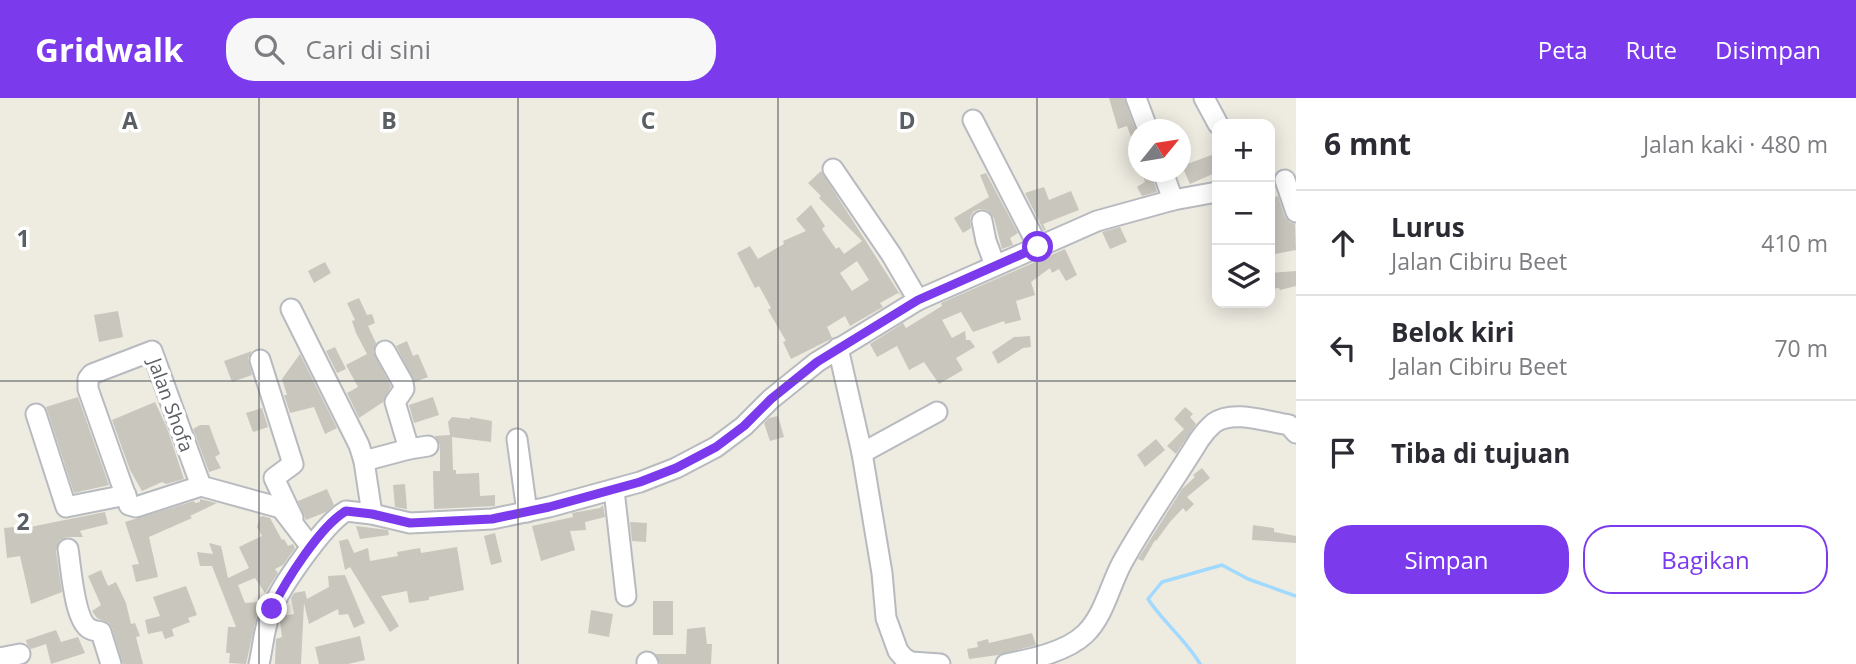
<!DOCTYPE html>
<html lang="id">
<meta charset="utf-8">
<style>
:root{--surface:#fff;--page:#f7f7f7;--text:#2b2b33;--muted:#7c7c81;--line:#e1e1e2;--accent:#7c3aed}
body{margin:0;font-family:"Open Sans",sans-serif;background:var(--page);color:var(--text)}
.controls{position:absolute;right:21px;top:21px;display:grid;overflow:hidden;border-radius:14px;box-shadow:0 4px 18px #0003}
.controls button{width:63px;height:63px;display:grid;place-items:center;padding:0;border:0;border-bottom:2px solid var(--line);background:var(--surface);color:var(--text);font:35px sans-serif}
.compass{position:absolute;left:1128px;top:21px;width:63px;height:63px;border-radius:50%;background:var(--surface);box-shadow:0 4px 18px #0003;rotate:60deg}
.stop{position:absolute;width:21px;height:21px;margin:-16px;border:5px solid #7c3aed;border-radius:50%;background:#fff}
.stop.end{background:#7c3aed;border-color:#fff;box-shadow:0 2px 7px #0008}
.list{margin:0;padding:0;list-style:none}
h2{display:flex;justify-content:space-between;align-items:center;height:91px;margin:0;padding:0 28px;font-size:30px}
h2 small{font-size:23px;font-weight:400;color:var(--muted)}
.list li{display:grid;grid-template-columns:46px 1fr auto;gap:21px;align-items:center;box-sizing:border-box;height:105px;padding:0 28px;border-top:2px solid var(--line)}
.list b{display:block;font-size:26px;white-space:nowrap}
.list p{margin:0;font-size:23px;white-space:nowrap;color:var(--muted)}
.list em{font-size:23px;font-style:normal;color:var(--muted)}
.actions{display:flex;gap:14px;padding:21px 28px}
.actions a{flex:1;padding:16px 0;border:2px solid var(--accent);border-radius:28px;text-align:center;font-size:24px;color:var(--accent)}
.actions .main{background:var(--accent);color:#fff}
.icon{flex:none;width:38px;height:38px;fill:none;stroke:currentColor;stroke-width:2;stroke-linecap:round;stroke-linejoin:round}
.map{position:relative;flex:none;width:1296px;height:566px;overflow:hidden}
header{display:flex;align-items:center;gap:42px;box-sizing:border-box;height:98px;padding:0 35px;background:var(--accent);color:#fff}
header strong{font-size:33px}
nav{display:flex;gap:38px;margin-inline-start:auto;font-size:24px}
.search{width:490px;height:63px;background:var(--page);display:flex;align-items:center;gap:18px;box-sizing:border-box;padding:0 24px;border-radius:28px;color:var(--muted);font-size:26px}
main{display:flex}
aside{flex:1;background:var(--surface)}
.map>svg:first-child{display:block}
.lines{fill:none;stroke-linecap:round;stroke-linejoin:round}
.stream{stroke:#a1d9ff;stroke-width:3.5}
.building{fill:#c9c6be;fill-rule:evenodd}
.minor-casing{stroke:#b7babf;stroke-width:23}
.minor{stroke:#fff;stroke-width:19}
.route{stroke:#7c3aed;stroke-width:9}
.grid{fill:none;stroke:#5a5f64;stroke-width:2;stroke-opacity:0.55}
.labels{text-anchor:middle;stroke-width:7;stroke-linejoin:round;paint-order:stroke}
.street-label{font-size:19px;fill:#5a5f64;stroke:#fff}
.grid-label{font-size:23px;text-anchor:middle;font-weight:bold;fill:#5a5f64;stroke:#fff;stroke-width:7;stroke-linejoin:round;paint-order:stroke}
</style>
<header>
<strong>Gridwalk</strong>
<div class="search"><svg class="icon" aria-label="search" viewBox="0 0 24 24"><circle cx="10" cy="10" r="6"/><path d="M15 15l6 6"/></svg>Cari di sini</div>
<nav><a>Peta</a><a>Rute</a><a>Disimpan</a></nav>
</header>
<main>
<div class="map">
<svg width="1296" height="566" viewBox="0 0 1296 566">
<rect width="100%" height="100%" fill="#eeebe1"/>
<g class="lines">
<path class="stream" d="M1200 566C1186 542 1163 524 1148 501L1162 484 1222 467 1248 481 1296 498"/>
</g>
<g class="building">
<path d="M1109 0H1124L1138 39V57L1127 28 1118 31Z"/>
<path d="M1217 55V67L1213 69 1215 75 1190 86 1182 68Z"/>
<path d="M821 73 901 198 898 195 880 205 883 209 850 228 845 218 827 229 832 240 829 242 791 261 783 244 786 243 768 212 771 210 759 188 755 190 737 155 750 148 758 161 784 146 783 143 806 133 796 121 811 107 825 128 822 131 836 151 839 149 844 156 862 143 819 100 821 98 808 85ZM857 163 869 182 852 193 840 175Z"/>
<path d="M1142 74H1151L1157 94 1142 98 1137 89 1145 84Z"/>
<path d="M986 75 1018 135 1010 140 1013 147 1002 151 994 120 987 112 979 111 973 114 970 120 971 130 963 135 954 120 989 99 980 77Z"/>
<path d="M1044 89 1049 102 1071 93 1079 112 1043 126 1046 132 1044 133 1025 95Z"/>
<path d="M1278 98 1285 119 1289 124 1295 126 1296 152 1270 157V118L1275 119 1270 100Z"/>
<path d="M1120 129 1127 144 1110 151 1102 134Z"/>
<path d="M1065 151 1077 177 1066 183 1059 171 1052 175 1050 170 1031 184 1035 197 1016 203 1021 222 1005 226 1004 223 973 234 961 214 942 222 952 240 965 233 966 242H970L975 249 956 260 963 272 939 286 924 264 909 272 897 248 877 259 870 246 903 225 906 230 942 208 941 205Z"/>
<path d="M325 164 331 175 314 185 308 173Z"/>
<path d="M1296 173V188L1280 192 1279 190 1270 191V175Z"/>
<path d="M359 200 367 217 372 216 375 225 368 228 376 245 373 254 391 288 383 304 359 320 347 295 358 289 346 267 367 256 356 235 352 223 355 222 347 205Z"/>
<path d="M118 213 123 239 99 244 94 217Z"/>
<path d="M1030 238 1031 249 1023 250 998 266 992 254 1014 239Z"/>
<path d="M407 243 413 258 418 256 428 279 415 284 396 248Z"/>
<path d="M335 249 346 271 337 275 326 253Z"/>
<path d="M252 253 248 260 252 277 232 284 224 263Z"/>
<path d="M300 256 337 330 325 336 314 309 290 315 284 297H287L282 281Z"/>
<path d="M78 299 109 387 74 395 46 309Z"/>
<path d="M433 299 439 317 414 325 409 307Z"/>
<path d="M155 304 167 330 184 381 166 386 162 384 142 393 130 372 112 322Z"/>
<path d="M1185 309 1193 316 1190 319 1196 326 1176 356 1167 348 1184 331 1174 321Z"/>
<path d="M262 310 268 329 253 334 246 315Z"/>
<path d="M778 318 784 339 770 343 764 325 769 320Z"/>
<path d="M452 319 470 321V319L492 323 491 344 452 339 453 372H456V376L479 375 480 398 495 397V408L434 411 433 373H440V347L435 338 450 337 448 324Z"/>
<path d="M200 327H209L220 356 215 359 221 370 209 374 193 331Z"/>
<path d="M1156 341 1165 352 1145 369 1137 357Z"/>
<path d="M1202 370 1210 380 1187 399 1194 406 1186 414 1183 410 1170 424 1156 443 1155 442 1143 463 1138 461 1182 391 1195 379 1193 377Z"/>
<path d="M405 386 407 411H406L395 409 393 387Z"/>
<path d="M327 391 334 407 326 414 306 422 298 403Z"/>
<path d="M200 401 217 405 190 418 192 420 149 439 158 479 136 484 132 467 139 466 125 424 194 403 195 405 200 404Z"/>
<path d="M603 407 605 419 585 424 586 432 570 433 575 452 541 463 532 428 573 419 572 415 600 410Z"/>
<path d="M105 414 108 426 80 433 83 439H67L60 442 56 453 62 494 31 506 20 458 7 460 4 430 24 428 25 430Z"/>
<path d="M263 418 270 420 282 442 284 441 288 448 293 446 295 450 283 467 275 471 278 475 265 495 255 480 238 487 245 505 259 504 258 512 246 566 229 565 230 555H226L228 529H236L212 468H200L197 454 213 456 209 445 221 448 228 480 249 470 239 449 262 438 257 429 260 419Z"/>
<path d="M630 424 647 425 646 444 632 443Z"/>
<path d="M1253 427 1274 430V434L1296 438V445L1252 442Z"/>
<path d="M356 428 388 432 389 437 360 441Z"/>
<path d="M495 435 502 464 491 467 484 438Z"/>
<path d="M348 441 354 455 368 450 370 463 398 458 397 454 420 450 421 455 457 449 464 492 429 499V502L409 505 407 493 381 498 399 528 390 534 350 469 345 472 339 443Z"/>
<path d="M101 472 108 488 116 484 126 505 131 526 135 525 140 538 136 539 143 566H123L112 530 109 525 97 520 92 513 101 507 88 478Z"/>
<path d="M345 477 365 525 354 530 348 516 339 517 338 511 309 526 304 505 301 566H275L276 541 282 539 280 524 282 518 294 516 291 500 294 495 305 493 307 501 329 489 328 478Z"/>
<path d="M186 488 197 517 188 520 190 524 172 531 174 538 165 541 162 533 148 536 145 522 160 518 153 499Z"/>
<rect x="653" y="503" width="20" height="34"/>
<path d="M591 512 613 516 609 539 588 535Z"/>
<path d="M705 529 707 546H712L711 566H660L655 556H686L687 531Z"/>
<path d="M56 532 61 544 78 539 85 555 51 566 46 546 31 551 27 546 26 542Z"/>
<path d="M1032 535 1036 547 998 557 969 561 967 551 978 549 977 544 988 541 989 545Z"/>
<path d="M360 538 365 562 348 566H319L315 549Z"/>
</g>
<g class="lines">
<g class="minor-casing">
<g id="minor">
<path d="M1136 0 1148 32"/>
<path d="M1204 0 1218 26"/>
<path d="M973 22 1038 148"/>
<path d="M833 71 891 156 918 202"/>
<path d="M1163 74 1173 102"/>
<path d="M1285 82 1296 114"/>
<path d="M982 123 986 143 995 167"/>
<path d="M291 211 359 347 364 363 372 416"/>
<path d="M838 250 862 355 882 475 886 520 898 553 904 560 911 564 940 566"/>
<path d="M385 253 403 285 404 291 395 304 409 351 428 348"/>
<path d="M260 262 293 366 274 380 293 420"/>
<path d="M36 316 66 409 126 397"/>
<path d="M517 341 527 414"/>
<path d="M862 355 937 314"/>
<path d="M364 363 409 351"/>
<path d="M201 388 152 253 92 276 88 281V291L129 407 136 409 201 388 281 410 311 449"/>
<path d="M614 392 626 498"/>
<path d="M68 451C71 468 74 523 90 531 94 533 98 533 101 534L111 566"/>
<path d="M0 560 20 556"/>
<path d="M647 564 648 566"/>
<path d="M259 566C263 549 264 529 271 513 280 489 324 426 346 413L372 416 410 425 492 421 549 409 640 384 676 370 716 349 744 328 771 301 817 264 918 202 1097 123 1173 102 1217 94"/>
<path d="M1006 566C1032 561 1066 554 1085 536 1104 518 1110 487 1122 465 1145 423 1174 383 1199 342 1203 336 1208 330 1214 325 1233 311 1268 324 1289 327L1296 335"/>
</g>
</g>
<use href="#minor" class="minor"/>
</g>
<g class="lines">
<path class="route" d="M272 511C285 484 320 428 346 413L372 416 410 425 492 421 549 409 640 384 676 370 716 349 744 328 771 301 817 264 918 202 1038 149"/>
</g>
<path class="grid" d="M259 0V566M518 0V566M778 0V566M1037 0V566M0 283H1296"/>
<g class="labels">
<g class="street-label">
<text transform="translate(171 307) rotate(70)" y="7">Jalan Shofa</text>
</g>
</g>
<g class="grid-label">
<text x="130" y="31">A</text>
<text x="389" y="31">B</text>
<text x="648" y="31">C</text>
<text x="907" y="31">D</text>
<text x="23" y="149">1</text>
<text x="23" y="432">2</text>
</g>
</svg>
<div class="controls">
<button>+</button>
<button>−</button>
<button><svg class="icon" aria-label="layers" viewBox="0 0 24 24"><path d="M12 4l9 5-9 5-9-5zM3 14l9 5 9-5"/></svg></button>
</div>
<svg class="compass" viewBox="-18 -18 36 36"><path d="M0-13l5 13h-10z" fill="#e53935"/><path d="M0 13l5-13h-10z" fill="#7c7c81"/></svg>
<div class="stop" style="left:1038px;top:149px"></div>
<div class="stop end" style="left:272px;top:511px"></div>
</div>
<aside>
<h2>6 mnt<small>Jalan kaki · 480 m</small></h2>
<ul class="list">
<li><svg class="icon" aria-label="ahead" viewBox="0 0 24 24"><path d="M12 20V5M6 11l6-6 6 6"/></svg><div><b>Lurus</b><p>Jalan Cibiru Beet</p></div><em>410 m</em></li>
<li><svg class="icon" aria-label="left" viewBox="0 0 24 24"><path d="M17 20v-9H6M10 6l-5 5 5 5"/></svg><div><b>Belok kiri</b><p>Jalan Cibiru Beet</p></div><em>70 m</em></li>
<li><svg class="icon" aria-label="arrive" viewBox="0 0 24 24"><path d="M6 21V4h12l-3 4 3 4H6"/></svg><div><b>Tiba di tujuan</b></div></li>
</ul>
<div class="actions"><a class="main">Simpan</a><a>Bagikan</a></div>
</aside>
</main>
